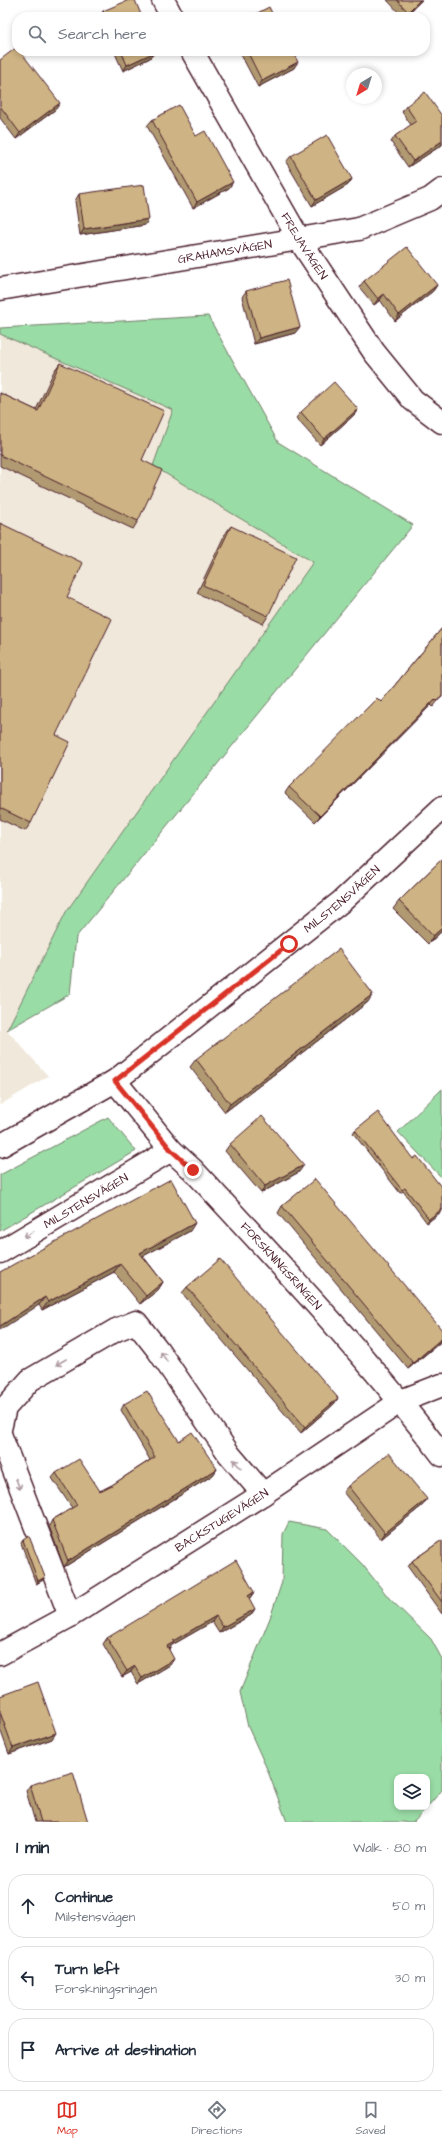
<!DOCTYPE html>
<meta charset="utf-8">
<style>
:root{--surface:#fff;--page:#f2f2f3;--text:#1f2937;--muted:#747a83;--line:#e0e1e3;--accent:#d93025}
body{margin:0;font-family:"Architects Daughter",sans-serif;background:var(--page);color:var(--text)}
.controls{position:absolute;right:12px;bottom:12px;display:grid;overflow:hidden;border-radius:8px;box-shadow:0 2px 6px #0003}
.controls button{width:36px;height:36px;display:grid;place-items:center;padding:0;border:0;border-bottom:1px solid var(--line);background:var(--surface);color:var(--text);font:20px sans-serif}
.compass{position:absolute;left:346px;top:68px;width:36px;height:36px;border-radius:50%;background:var(--surface);box-shadow:0 2px 6px #0003;rotate:218deg}
.stop{position:absolute;width:12px;height:12px;margin:-9px;border:3px solid #d93025;border-radius:50%;background:#fff}
.stop.end{background:#d93025;border-color:#fff;box-shadow:0 1px 4px #0008}
.list{margin:0;padding:0;list-style:none}
h2{display:flex;justify-content:space-between;align-items:center;height:52px;margin:0;padding:0 16px;font-size:17px}
h2 small{font-size:13px;font-weight:400;color:var(--muted)}
.list li{display:grid;grid-template-columns:26px 1fr auto;gap:12px;align-items:center;box-sizing:border-box;height:64px;margin:0 8px 8px;padding:0 8px;border:1px solid var(--line);border-radius:16px}
.list b{display:block;font-size:15px;white-space:nowrap}
.list p{margin:0;font-size:13px;white-space:nowrap;color:var(--muted)}
.list em{font-size:13px;font-style:normal;color:var(--muted)}
.icon{flex:none;width:22px;height:22px;fill:none;stroke:currentColor;stroke-width:2;stroke-linecap:round;stroke-linejoin:round}
.map{position:relative;flex:none;width:442px;height:1822px;overflow:hidden}
.search{position:absolute;background:var(--surface);box-shadow:0 2px 6px #0003;left:12px;right:12px;top:12px;height:44px;display:flex;align-items:center;gap:10px;box-sizing:border-box;padding:0 14px;border-radius:16px;color:var(--muted);font-size:15px}
.sheet{height:268px;background:var(--surface)}
nav{display:flex;justify-content:space-around;align-items:center;box-sizing:border-box;height:56px;border-top:1px solid var(--line);background:var(--surface);font-size:11px;color:var(--muted)}
nav a{display:grid;justify-items:center;gap:2px}
nav .on{color:var(--accent)}
.map>svg:first-child{display:block}
.built{fill:#f0e8da}
.green{fill:#9adca6;stroke:#727e68;fill-rule:evenodd}
.lines{fill:none;stroke-linecap:round;stroke-linejoin:round}
.minor-casing{stroke:#4a1f2b;stroke-width:25}
.minor{stroke:#fff;stroke-width:22}
.wall{fill:#b19a72;stroke:#4a1f2b}
.shaded-wall{fill:#907d5c;stroke:#4a1f2b}
.building{fill:#ceb384;stroke:#4a1f2b}
.oneway{stroke:#ae9aa0}
.route{stroke:#d93025;stroke-width:5}
.labels{text-anchor:middle;stroke-width:4;stroke-linejoin:round;paint-order:stroke}
.street-label{font-size:12px;fill:#4a1f2b;stroke:#fff}
</style>
<div class="map">
<svg width="442" height="1822" viewBox="0 0 442 1822">
<rect width="100%" height="100%" fill="#fff"/>
<filter id="ink" filterUnits="userSpaceOnUse"><feTurbulence type="fractalNoise" baseFrequency=".025" numOctaves="2"/><feDisplacementMap in="SourceGraphic" scale="8" xChannelSelector="R" yChannelSelector="G"/><feConvolveMatrix kernelMatrix="1 2 1 2 8 2 1 2 1" color-interpolation-filters="sRGB"/></filter>
<g filter="url(#ink)">
<path class="built" d="M0 334 173 410 153 466 313 562 66 912 7 1030 48 1076 0 1105Z"/>
<g class="green">
<path d="M208 316 278 442 413 525 76 937 70 994 7 1030 66 912 313 562 153 466 173 410 0 334V328Z"/>
<path d="M442 1089V1178L398 1132Z"/>
<path d="M108 1117 136 1151 0 1231V1175Z"/>
<path d="M289 1522 327 1529 362 1564 389 1598 431 1639 442 1659V1790L414 1822H287L267 1769 248 1727 240 1692 270 1618 282 1582 283 1534ZM397 1777H427V1807H397Z"/>
</g>
<g class="lines">
<g class="minor-casing">
<g id="minor">
<path d="M163 0 172 17"/>
<path id="s1" d="M192 51 299 239 374 352 413 400 442 422"/>
<path id="s2" d="M0 289 359 229 430 199 442 190"/>
<path id="s3" d="M115 1081 171 1150 193 1170C279 1263 365 1354 442 1455"/>
<path id="s4" d="M0 1146 115 1081 342 901 442 808"/>
<path id="s5" d="M0 1252 171 1150"/>
<path d="M0 1429 5 1408 30 1380 116 1330 136 1322 158 1350 229 1454 263 1494"/>
<path d="M0 1434 70 1616"/>
<path id="s6" d="M0 1654 70 1616 263 1494 401 1401 442 1385"/>
</g>
</g>
<use href="#minor" class="minor"/>
</g>
<g class="wall">
<path d="M387 0H422L405 17H403Z"/>
<path d="M103 11 142 17H99Z"/>
<path d="M114 51H154L155 52 150 58 123 71Z"/>
<path d="M239 51H292L294 68 258 87Z"/>
<path d="M0 60 56 109 16 139 0 118Z"/>
<path d="M406 106 442 116V145L408 167 391 142 395 136 411 125 402 112Z"/>
<path d="M152 120 196 136 229 188 193 208 147 126Z"/>
<path d="M291 156 352 179 348 185 312 206 286 162Z"/>
<path d="M79 194 145 225 80 235 75 201Z"/>
<path d="M364 281 437 285 433 291 395 321 380 300 374 305 359 287Z"/>
<path d="M246 291 295 333 254 344 242 297Z"/>
<path d="M60 363 142 460 138 521 133 529 0 466V393L36 410 54 371Z"/>
<path d="M358 409 354 415 320 445 296 418 301 412Z"/>
<path d="M0 523 67 597 56 735 31 823 25 831 0 819Z"/>
<path d="M231 526 268 616 263 624 197 593 225 534Z"/>
<path d="M442 628V696L433 707 431 705 315 822 285 793 289 787 381 702Z"/>
<path d="M442 859V931L428 944 393 909 399 901Z"/>
<path d="M368 1002 225 1112 190 1067 196 1059Z"/>
<path d="M355 1130 442 1188V1211L427 1223 403 1191 400 1193 353 1133Z"/>
<path d="M230 1144 299 1172 261 1193 225 1151Z"/>
<path d="M282 1206 442 1341 408 1369 278 1213Z"/>
<path d="M190 1231 143 1256 163 1282 158 1290 140 1304 114 1272 42 1310 39 1305 0 1272Z"/>
<path d="M187 1287 338 1398 334 1404 301 1433 182 1293Z"/>
<path d="M124 1404 179 1441 217 1469 213 1475 64 1567 49 1526 52 1520 72 1508 52 1478 56 1473 100 1491 112 1485 150 1460 121 1410Z"/>
<path d="M348 1486 423 1505 381 1539 343 1492Z"/>
<path d="M23 1540 45 1577 43 1580 36 1584 21 1543Z"/>
<path d="M442 1540V1614L408 1567 412 1561Z"/>
<path d="M254 1592 249 1599 251 1615 219 1633 212 1622 172 1645 169 1649 170 1665 138 1684 131 1672 122 1677 103 1644 107 1638Z"/>
<path d="M0 1696 52 1739 9 1754 0 1729Z"/>
<path d="M30 1785 88 1822H35L26 1791Z"/>
</g>
<g class="shaded-wall">
<path d="M420 0H422L404 17 408 12Z"/>
<path d="M155 52 150 58 123 71 127 65Z"/>
<path d="M298 62 294 68 258 87 262 81Z"/>
<path d="M60 103 56 109 16 139 20 133Z"/>
<path d="M442 141V145L408 167 413 161Z"/>
<path d="M352 179 348 185 312 206 316 200Z"/>
<path d="M233 182 229 188 193 208 197 202Z"/>
<path d="M149 219 145 225 80 235 84 229Z"/>
<path d="M437 285 433 291 395 321 399 315Z"/>
<path d="M384 294 380 300 374 305 378 299Z"/>
<path d="M300 327 295 333 254 344 259 338Z"/>
<path d="M358 409 354 415 320 445 324 439Z"/>
<path d="M435 699 431 705 315 822 320 816Z"/>
<path d="M442 928V931L428 944 433 936Z"/>
<path d="M373 994 368 1002 225 1112 230 1104Z"/>
<path d="M304 1165 299 1172 261 1193 265 1186Z"/>
<path d="M442 1209V1211L427 1223 429 1219Z"/>
<path d="M195 1223 190 1231 134 1261 140 1253Z"/>
<path d="M120 1264 114 1272 42 1310 48 1302Z"/>
<path d="M163 1282 158 1290 140 1304 146 1296Z"/>
<path d="M45 1297 39 1305 0 1330V1326Z"/>
<path d="M442 1338V1340L408 1369 413 1363Z"/>
<path d="M338 1398 334 1404 301 1433 305 1427Z"/>
<path d="M217 1469 213 1475 64 1567 68 1561Z"/>
<path d="M427 1499 423 1505 381 1539 385 1533Z"/>
<path d="M45 1577 43 1580 36 1584 38 1581Z"/>
<path d="M254 1592 250 1598 244 1602 248 1596Z"/>
<path d="M255 1609 251 1615 219 1633 223 1627Z"/>
<path d="M216 1616 212 1622 172 1645 169 1648 163 1652 167 1646 173 1641Z"/>
<path d="M174 1659 170 1665 138 1684 142 1678Z"/>
<path d="M135 1666 131 1672 122 1677 127 1671Z"/>
<path d="M56 1733 52 1739 9 1754 13 1748Z"/>
</g>
<g class="building">
<path d="M129 0H135L142 17H105L103 11Z"/>
<path d="M397 0H420L408 12Z"/>
<path d="M269 7 274 17H250Z"/>
<path d="M17 47V51H20L60 103 20 133 0 106V60Z"/>
<path d="M121 51H154L155 52 127 65Z"/>
<path d="M247 51H292L298 62 262 81Z"/>
<path d="M425 92 442 116V141L413 161 395 136 416 121 406 106Z"/>
<path d="M179 105 196 136 205 131 233 182 197 202 152 120Z"/>
<path d="M327 135 352 179 316 200 291 156Z"/>
<path d="M144 185 149 219 84 229 79 194Z"/>
<path d="M407 247 437 285 399 315 384 294 378 299 364 281Z"/>
<path d="M287 280 300 327 259 338 246 291Z"/>
<path d="M60 363 164 411 142 460 162 470 138 521 0 455V393L38 411Z"/>
<path d="M334 382 358 409 324 439 301 412Z"/>
<path d="M0 523 83 563 67 597 112 619 56 735 70 742 31 823 0 808Z"/>
<path d="M231 526 296 557 268 616 203 585Z"/>
<path d="M442 628V695L437 701 435 699 320 816 289 787 377 698 381 702Z"/>
<path d="M442 859V928L433 936 399 901Z"/>
<path d="M339 949 373 994 230 1104 196 1059Z"/>
<path d="M378 1112 413 1159 417 1156 442 1188V1209L429 1219 405 1188 402 1190 355 1130Z"/>
<path d="M262 1116 304 1165 265 1186 230 1144Z"/>
<path d="M171 1179 195 1223 140 1253 163 1282 146 1296 120 1264 48 1302 45 1297 0 1326V1272L14 1264Z"/>
<path d="M315 1179 442 1330V1338L413 1363 282 1206Z"/>
<path d="M220 1259 338 1398 305 1427 187 1287Z"/>
<path d="M147 1391 179 1441 192 1432 217 1469 68 1561 52 1520 77 1505 56 1473 79 1459 100 1491 112 1485 155 1457 124 1404Z"/>
<path d="M389 1453 427 1499 385 1533 348 1486Z"/>
<path d="M29 1536 45 1577 38 1581 23 1540Z"/>
<path d="M442 1540V1602L412 1561Z"/>
<path d="M236 1560 254 1592 248 1596 255 1609 223 1627 216 1616 173 1641 174 1642 167 1646 174 1659 142 1678 135 1666 127 1671 107 1638Z"/>
<path d="M38 1682 56 1733 13 1748 0 1712V1696Z"/>
<path d="M73 1772 88 1822H41L30 1785Z"/>
</g>
<defs><path id="oneway-shaft" d="M-6 0H5M1.5-3L5.5 0L1.5 3" fill="none" stroke-width="1.6" stroke-linecap="round" stroke-linejoin="round"/></defs>
<g class="oneway">
<use href="#oneway-shaft" transform="translate(29 1234) rotate(149)"/>
<use href="#oneway-shaft" transform="translate(164 1357) rotate(-124)"/>
<use href="#oneway-shaft" transform="translate(61 1362) rotate(150)"/>
<use href="#oneway-shaft" transform="translate(237 1464) rotate(-131)"/>
<use href="#oneway-shaft" transform="translate(18 1484) rotate(68)"/>
</g>
</g>
<g class="lines" filter="url(#ink)">
<path class="route" d="M193 1170 171 1150 115 1081 289 944"/>
</g>
<g class="labels">
<g class="street-label">
<text dy="4" stroke="none"><textPath href="#s1" startOffset="225">FREJAVÄGEN</textPath></text>
<text dy="4" stroke="none"><textPath href="#s2" startOffset="228">GRAHAMSVÄGEN</textPath></text>
<text dy="4" stroke="none"><textPath href="#s4" startOffset="423">MILSTENSVÄGEN</textPath></text>
<text dy="4" stroke="none"><textPath href="#s5" startOffset="100">MILSTENSVÄGEN</textPath></text>
<text dy="4" stroke="none"><textPath href="#s3" startOffset="249">FORSKNINGSRINGEN</textPath></text>
<text dy="4" stroke="none"><textPath href="#s6" startOffset="259">BACKSTUGEVÄGEN</textPath></text>
</g>
</g>
</svg>
<div class="controls">
<button><svg class="icon" aria-label="layers" viewBox="0 0 24 24"><path d="M12 4l9 5-9 5-9-5zM3 14l9 5 9-5"/></svg></button>
</div>
<svg class="compass" viewBox="-18 -18 36 36"><path d="M0-13l5 13h-10z" fill="#e53935"/><path d="M0 13l5-13h-10z" fill="#747a83"/></svg>
<div class="stop" style="left:289px;top:944px"></div>
<div class="stop end" style="left:193px;top:1170px"></div>
<div class="search"><svg class="icon" aria-label="search" viewBox="0 0 24 24"><circle cx="10" cy="10" r="6"/><path d="M15 15l6 6"/></svg>Search here</div>
</div>
<section class="sheet">
<h2>1 min<small>Walk · 80 m</small></h2>
<ul class="list">
<li><svg class="icon" aria-label="ahead" viewBox="0 0 24 24"><path d="M12 20V5M6 11l6-6 6 6"/></svg><div><b>Continue</b><p>Milstensvägen</p></div><em>50 m</em></li>
<li><svg class="icon" aria-label="left" viewBox="0 0 24 24"><path d="M17 20v-9H6M10 6l-5 5 5 5"/></svg><div><b>Turn left</b><p>Forskningsringen</p></div><em>30 m</em></li>
<li><svg class="icon" aria-label="arrive" viewBox="0 0 24 24"><path d="M6 21V4h12l-3 4 3 4H6"/></svg><div><b>Arrive at destination</b></div></li>
</ul>
</section>
<nav>
<a class="on"><svg class="icon" aria-label="map" viewBox="0 0 24 24"><path d="M3 6l6-2 6 2 6-2v14l-6 2-6-2-6 2zM9 4v14M15 6v14"/></svg>Map</a>
<a><svg class="icon" aria-label="directions" viewBox="0 0 24 24"><path d="M12 3l9 9-9 9-9-9zM9 14v-3h6M13 9l2 2-2 2"/></svg>Directions</a>
<a><svg class="icon" aria-label="saved" viewBox="0 0 24 24"><path d="M7 4h10v16l-5-4-5 4z"/></svg>Saved</a>
</nav>
